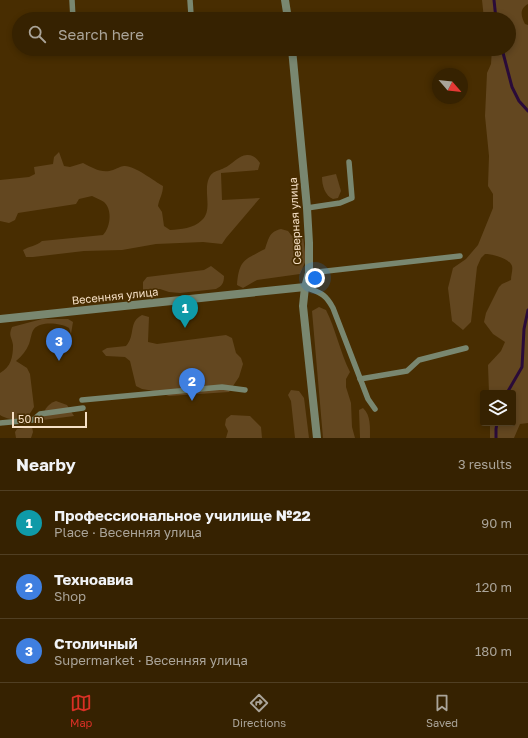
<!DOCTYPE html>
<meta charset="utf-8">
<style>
:root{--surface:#362201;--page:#3d2a0b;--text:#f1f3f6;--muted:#aaa499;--line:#503f23;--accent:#d93025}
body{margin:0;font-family:"Golos Text",sans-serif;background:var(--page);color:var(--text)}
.controls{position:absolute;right:12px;bottom:12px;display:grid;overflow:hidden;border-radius:4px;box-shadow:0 2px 6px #0003}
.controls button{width:36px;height:36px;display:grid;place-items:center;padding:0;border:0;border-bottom:1px solid var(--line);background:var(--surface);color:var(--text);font:20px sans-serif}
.compass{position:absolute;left:432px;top:68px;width:36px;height:36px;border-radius:50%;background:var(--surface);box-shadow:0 2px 6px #0003;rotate:118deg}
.scale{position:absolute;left:12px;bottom:10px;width:75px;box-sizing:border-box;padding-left:4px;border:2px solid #f5dfc5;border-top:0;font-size:11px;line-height:14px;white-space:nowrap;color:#f5dfc5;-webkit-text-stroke:3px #482d01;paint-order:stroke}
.you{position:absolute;left:315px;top:278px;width:14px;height:14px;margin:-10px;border:3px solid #fff;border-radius:50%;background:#1a73e8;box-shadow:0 0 0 6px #1a73e833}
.badge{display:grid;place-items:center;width:26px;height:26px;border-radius:50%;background:var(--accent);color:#fff;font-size:13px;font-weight:700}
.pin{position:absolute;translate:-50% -33px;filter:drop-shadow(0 1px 2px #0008)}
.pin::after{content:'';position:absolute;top:21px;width:14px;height:12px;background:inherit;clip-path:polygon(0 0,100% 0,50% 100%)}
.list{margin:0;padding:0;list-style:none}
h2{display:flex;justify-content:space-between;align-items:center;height:52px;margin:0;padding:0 16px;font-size:17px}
h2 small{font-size:13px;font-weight:400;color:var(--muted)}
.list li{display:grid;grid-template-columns:26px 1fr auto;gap:12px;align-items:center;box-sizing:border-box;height:64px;padding:0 16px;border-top:1px solid var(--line)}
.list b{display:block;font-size:15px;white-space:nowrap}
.list p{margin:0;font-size:13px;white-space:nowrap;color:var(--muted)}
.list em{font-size:13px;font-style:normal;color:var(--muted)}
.icon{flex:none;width:22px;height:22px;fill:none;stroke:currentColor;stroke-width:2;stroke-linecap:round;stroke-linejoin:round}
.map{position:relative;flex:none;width:528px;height:438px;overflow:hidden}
.search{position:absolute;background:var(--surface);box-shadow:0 2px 6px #0003;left:12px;right:12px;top:12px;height:44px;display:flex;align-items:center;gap:10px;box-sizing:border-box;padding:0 14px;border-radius:22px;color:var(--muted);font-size:15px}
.sheet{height:244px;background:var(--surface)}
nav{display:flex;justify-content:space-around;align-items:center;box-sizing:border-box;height:56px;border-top:1px solid var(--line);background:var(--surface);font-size:11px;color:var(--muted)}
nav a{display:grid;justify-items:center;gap:2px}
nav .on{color:var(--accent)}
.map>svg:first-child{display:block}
.green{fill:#634720}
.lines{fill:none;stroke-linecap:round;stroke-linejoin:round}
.stream{stroke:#2a0b39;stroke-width:3}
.service{stroke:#798770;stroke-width:5.5}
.minor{stroke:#798770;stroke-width:8}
.tertiary{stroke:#798770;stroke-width:8}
.labels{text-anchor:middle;stroke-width:3.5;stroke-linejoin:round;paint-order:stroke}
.street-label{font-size:11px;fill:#f5dfc5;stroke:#482d01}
</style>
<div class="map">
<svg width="528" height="438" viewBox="0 0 528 438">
<rect width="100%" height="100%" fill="#482d01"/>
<g class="green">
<path d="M482 0H528V4C519 9 521 16 525 24L528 25V423L520 424 514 438H490V423H513V393H489L488 365 501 351 505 342 493 334 484 322 486 313 499 287 502 284 511 280C511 275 513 270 512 266 509 258 492 254 485 254L481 258 477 267 471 322 463 330 452 321 448 288 453 268 466 259 478 245 493 208V194L488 186 489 156 485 116 487 73 491 64 492 49H509V19H484Z"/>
<path d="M59 152 64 166 70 167 83 163C93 168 102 174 113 170 116 169 121 166 124 166 134 165 154 181 163 186 163 194 159 199 158 206L162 212 164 226 170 230C181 229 193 229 202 220 213 210 203 191 209 178 210 176 211 174 213 173 215 171 221 170 224 168 232 165 239 154 248 155 254 155 257 159 260 163L258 170 221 173 222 200 260 198 226 238 222 244 203 242 156 244 122 250 84 251 33 257H26L23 250C30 246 36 246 42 241L103 235C110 228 113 210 104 202 101 200 96 198 92 196L79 199 76 204 18 213 15 220 9 223 0 221V180L29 177 35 174 34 167 53 164 54 157Z"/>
<path d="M336 174 341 191 338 198 333 199C325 196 322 185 322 177Z"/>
<path d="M281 229 288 231 292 236H303L306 260 300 274 257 280 243 288 237 285C239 260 244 260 265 249 269 238 269 232 281 229Z"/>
<path d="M211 266 224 276C224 283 222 286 216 289L180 293 169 292 160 289 143 290V282L147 277 204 270Z"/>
<path d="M319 307 326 310C336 330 340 352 350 372L346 379V387L351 403 352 427 355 438H323L312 311Z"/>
<path d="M142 315 149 317 148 342 157 344 226 335 232 338 236 353 241 358 243 364 239 377 229 392 169 396 154 391 142 389 136 386 130 361 125 357 106 356 102 351 107 348 126 346C136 335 128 322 142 315Z"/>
<path d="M42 319H68L73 322 71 334 69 328C60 323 41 321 34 329 31 333 31 339 29 344 26 351 22 356 16 361L27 368 30 374 34 407C32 410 29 416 26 417 19 422 6 419 0 415V373C11 367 13 357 13 345 12 337 8 336 12 327Z"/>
<path d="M291 390 299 391 304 398 309 438H295L291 401 288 395Z"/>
<path d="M56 401 67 405 74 416 43 420C43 411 47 404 56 401Z"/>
<path d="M363 408C371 415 370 428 370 438H360L359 410Z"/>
<path d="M231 415 250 416 261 427 262 438H226L228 431 225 425 226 419Z"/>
<path d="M32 427 33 432 31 438H16L15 432 17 429Z"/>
</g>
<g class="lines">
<g class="stream">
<path d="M494 0 496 19"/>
<path d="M502 49 512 87 519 101 528 111"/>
<path d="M507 393 522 367 524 329 528 310"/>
<path d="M496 438V429L497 423"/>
</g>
<g class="service">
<path d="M72 0 73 19"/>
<path d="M162 19 191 15 190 0"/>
<path d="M307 208 340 203 352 198 349 162"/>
<path d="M309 273 460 256"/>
<path d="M305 287C320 293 325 293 333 308L368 399 375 409"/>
<path d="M360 379 407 371 419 360 466 348"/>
<path d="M82 400 222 387 245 390"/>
<path d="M0 423 33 420 40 414 83 408"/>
</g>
<path class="minor" d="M0 319 305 287"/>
<g class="tertiary">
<path d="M285 0 288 19"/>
<path d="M292 49 307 208 309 243V273L305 287 303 306 317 438"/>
</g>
</g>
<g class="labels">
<g class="street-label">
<text transform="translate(295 221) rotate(-93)" y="4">Северная улица</text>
<text transform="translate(115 296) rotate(-6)" y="4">Весенняя улица</text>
</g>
</g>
</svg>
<div class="controls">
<button><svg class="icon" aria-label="layers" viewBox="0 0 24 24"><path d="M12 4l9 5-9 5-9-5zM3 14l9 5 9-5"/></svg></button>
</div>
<svg class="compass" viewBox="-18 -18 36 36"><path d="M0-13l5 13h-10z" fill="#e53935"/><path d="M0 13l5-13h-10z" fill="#aaa499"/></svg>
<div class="scale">50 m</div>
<div class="you"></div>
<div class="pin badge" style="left:185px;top:328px;background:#0f9aa8">1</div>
<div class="pin badge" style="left:192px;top:401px;background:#3f7fe0">2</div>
<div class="pin badge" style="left:59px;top:361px;background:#3f7fe0">3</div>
<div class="search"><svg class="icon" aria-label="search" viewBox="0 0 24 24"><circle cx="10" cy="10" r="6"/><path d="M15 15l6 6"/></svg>Search here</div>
</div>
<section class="sheet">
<h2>Nearby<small>3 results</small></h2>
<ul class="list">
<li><span class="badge" style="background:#0f9aa8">1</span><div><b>Профессиональное училище №22</b><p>Place · Весенняя улица</p></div><em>90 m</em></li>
<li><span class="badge" style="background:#3f7fe0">2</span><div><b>Техноавиа</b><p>Shop</p></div><em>120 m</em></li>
<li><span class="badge" style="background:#3f7fe0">3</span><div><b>Столичный</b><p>Supermarket · Весенняя улица</p></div><em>180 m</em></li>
</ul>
</section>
<nav>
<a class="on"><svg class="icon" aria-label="map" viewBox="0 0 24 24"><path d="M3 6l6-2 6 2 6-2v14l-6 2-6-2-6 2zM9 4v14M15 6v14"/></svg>Map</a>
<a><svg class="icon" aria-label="directions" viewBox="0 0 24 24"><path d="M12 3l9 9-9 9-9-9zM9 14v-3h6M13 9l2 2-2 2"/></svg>Directions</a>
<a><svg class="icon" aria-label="saved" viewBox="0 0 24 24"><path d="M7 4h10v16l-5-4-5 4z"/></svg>Saved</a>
</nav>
